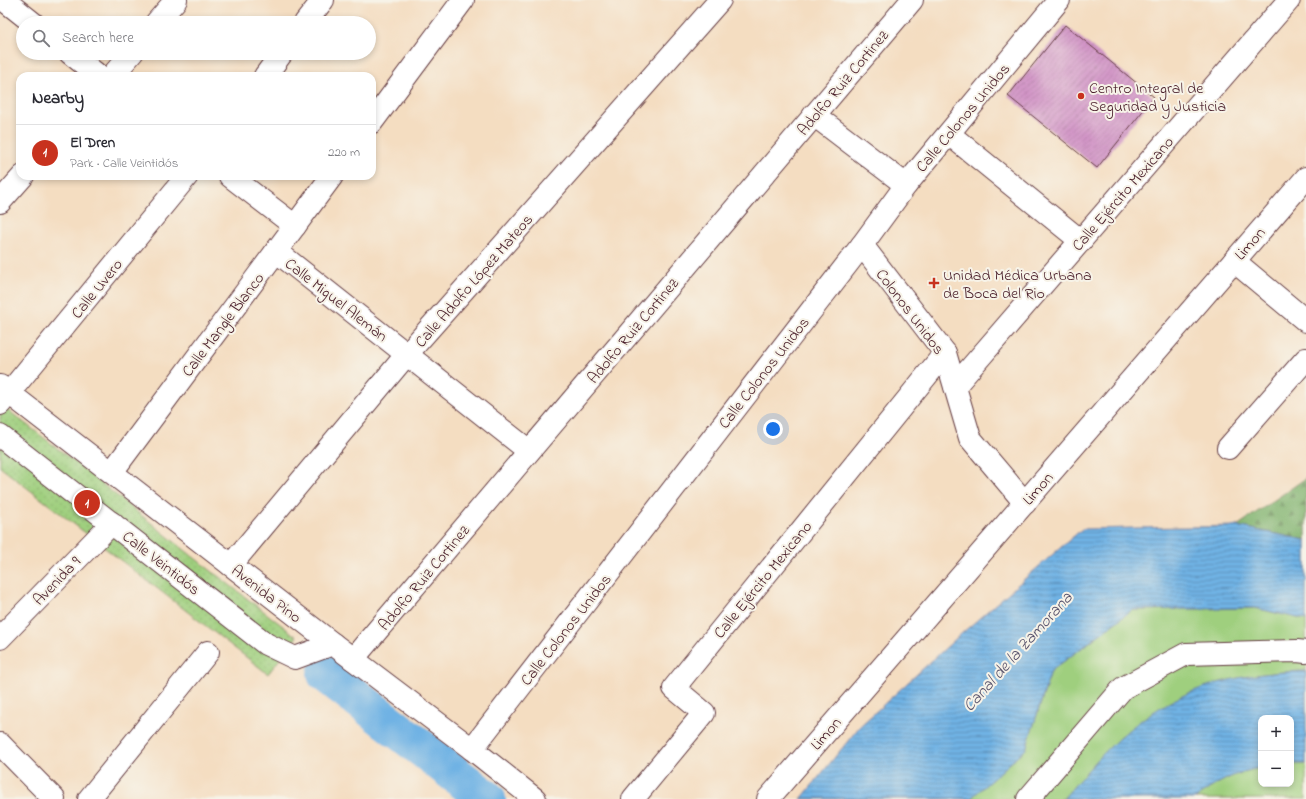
<!DOCTYPE html>
<meta charset="utf-8">
<style>
:root{--surface:#fff;--page:#f2f2f3;--text:#2b2b33;--muted:#7c7c81;--line:#e1e1e2;--accent:#c8321e}
body{margin:0;font-family:"Indie Flower",sans-serif;background:var(--page);color:var(--text)}
.controls{position:absolute;right:12px;bottom:12px;display:grid;overflow:hidden;border-radius:8px;box-shadow:0 2px 6px #0003}
.controls button{width:36px;height:36px;display:grid;place-items:center;padding:0;border:0;border-bottom:1px solid var(--line);background:var(--surface);color:var(--text);font:20px sans-serif}
.you{position:absolute;left:773px;top:429px;width:14px;height:14px;margin:-10px;border:3px solid #fff;border-radius:50%;background:#1a73e8;box-shadow:0 0 0 6px #1a73e833}
.badge{display:grid;place-items:center;width:26px;height:26px;border-radius:50%;background:var(--accent);color:#fff;font-size:13px;font-weight:700}
.pin{position:absolute;translate:-50% -50%;border:2px solid #fff;box-shadow:0 1px 4px #0006}
.list{margin:0;padding:0;list-style:none}
h2{display:flex;justify-content:space-between;align-items:center;height:52px;margin:0;padding:0 16px;font-size:17px}
h2 small{font-size:13px;font-weight:400;color:var(--muted)}
.list li{display:grid;grid-template-columns:26px 1fr auto;gap:12px;align-items:center;box-sizing:border-box;height:56px;padding:0 16px;border-top:1px solid var(--line)}
.list b{display:block;font-size:15px;white-space:nowrap}
.list p{margin:0;font-size:13px;white-space:nowrap;color:var(--muted)}
.list em{font-size:13px;font-style:normal;color:var(--muted)}
.icon{flex:none;width:22px;height:22px;fill:none;stroke:currentColor;stroke-width:2;stroke-linecap:round;stroke-linejoin:round}
.map{position:relative;flex:none;width:1306px;height:799px;overflow:hidden}
.search{position:absolute;background:var(--surface);box-shadow:0 2px 6px #0003;left:16px;top:16px;width:360px;height:44px;display:flex;align-items:center;gap:10px;box-sizing:border-box;padding:0 14px;border-radius:22px;color:var(--muted);font-size:15px}
.panel{position:absolute;background:var(--surface);box-shadow:0 2px 6px #0003;left:16px;top:72px;width:360px;height:108px;border-radius:12px}
.map>svg:first-child{display:block}
.grass{fill:#9fcf7e;stroke:#747754}
.forest{fill:url(#forest-firs);stroke:#64684c}
.park{fill:url(#park-dots);stroke:#747754}
.water{fill:url(#water-rules);stroke:#5c6888}
.lines{fill:none;stroke-linecap:round;stroke-linejoin:round}
.river{stroke:#6fb2e4;stroke-width:38}
.building{fill:url(#building-hatch)}
.minor-casing{stroke:#643c42;stroke-width:24}
.minor{stroke:#fff;stroke-width:22}
.poi-dot{fill:#c8321e;stroke:#f7f3e8;stroke-width:1.5}
.labels{text-anchor:middle;stroke-width:4;stroke-linejoin:round;paint-order:stroke}
.street-label{font-size:16px;fill:#4a1f2b;stroke:#f7f3e8}
.poi-label{font-size:16px;fill:#4a1f2b;stroke:#f7f3e8;text-anchor:start}
.water-label{font-size:17px;font-style:italic;fill:#57526c;stroke:#f7f3e8}
</style>
<div class="map">
<svg width="1306" height="799" viewBox="0 0 1306 799">
<defs>
<pattern id="forest-firs" width="22" height="20" patternUnits="userSpaceOnUse"><rect width="22" height="20" fill="#7fb26d"/><path d="M5 1l3.5 6h-7zM16 11l3.5 6h-7z" fill="#6a905a"/></pattern>
<pattern id="park-dots" width="8" height="8" patternUnits="userSpaceOnUse"><rect width="8" height="8" fill="#9fcf7e"/><path d="M2 2h.1M6 6h.1" fill="none" stroke="#8ab16d" stroke-width="1.8" stroke-linecap="round"/></pattern>
<pattern id="water-rules" width="6" height="5" patternUnits="userSpaceOnUse"><rect width="6" height="5" fill="#6fb2e4"/><path d="M0 2.5h6" fill="none" stroke="#5d90b9"/></pattern>
<pattern id="building-hatch" width="6" height="6" patternUnits="userSpaceOnUse"><rect width="6" height="6" fill="#cf8dc4"/><path d="M-1 1l2-2M0 6l6-6M5 7l2-2" fill="none" stroke="#aa739f"/></pattern>
</defs>
<rect width="100%" height="100%" fill="#f7f3e8"/>
<filter id="ink" filterUnits="userSpaceOnUse"><feTurbulence type="fractalNoise" baseFrequency=".025" numOctaves="2"/><feDisplacementMap in="SourceGraphic" scale="8" xChannelSelector="R" yChannelSelector="G"/><feConvolveMatrix kernelMatrix="1 2 1 2 8 2 1 2 1" color-interpolation-filters="sRGB"/></filter>
<filter id="wash" filterUnits="userSpaceOnUse"><feTurbulence type="fractalNoise" baseFrequency=".012" numOctaves="4" result="noise"/><feDisplacementMap in="SourceGraphic" scale="16" xChannelSelector="R" yChannelSelector="G"/><feGaussianBlur stdDeviation="0.9" result="paint"/><feColorMatrix in="noise" values="0 0 0 0 0 0 0 0 0 0 0 0 0 0 0 0 0 1.4 0 .05"/><feComposite in="paint" operator="in"/></filter>
<g filter="url(#wash)">
<rect width="100%" height="100%" fill="#f4ddc1"/>
<g class="grass">
<path d="M1255 608 1306 620V671C1231 673 1173 689 1116 741 1097 759 1080 779 1063 799H970L1026 749 1051 671 1132 610Z"/>
<path d="M1291 764H1306V799H1195C1214 784 1237 771 1261 768V784H1291Z"/>
</g>
<path class="forest" d="M1306 478V540L1237 526Z"/>
<path class="park" d="M0 404 61 451 196 559 297 637 268 674 0 467Z"/>
<g class="water">
<path d="M1237 526 1306 540V620L1255 608 1132 610 1051 671 1026 749 970 799H801L860 726 961 634 1082 529Z"/>
<path d="M1306 671V764H1291V718H1261V768C1237 771 1214 784 1195 799H1063C1080 779 1097 759 1116 741 1172 689 1231 673 1306 671Z"/>
</g>
<g class="lines">
<path class="river" d="M326 674 487 799"/>
</g>
<g id="blocks">
<path class="building" d="M1065 25 1154 97 1097 168 1008 96Z"/>
</g>
</g>
<g filter="url(#ink)">
<use href="#blocks" fill-opacity="0" stroke="#643c42" stroke-width="1"/>
<g class="lines">
<g class="minor-casing">
<g id="minor">
<path d="M4 0 33 23"/>
<path d="M156 23 176 0"/>
<path d="M305 23 323 0"/>
<path d="M70 53 99 76"/>
<path d="M112 76 132 53"/>
<path d="M265 76 282 53"/>
<path d="M814 115 906 185"/>
<path d="M372 122 463 0"/>
<path d="M949 134 1081 241"/>
<path d="M230 176 295 226"/>
<path d="M0 202 23 176"/>
<path d="M862 245 945 353 970 438 1025 503"/>
<path d="M276 251 529 451"/>
<path d="M1234 261 1306 321"/>
<path d="M0 386 333 644 472 749 535 799"/>
<path d="M955 386 1289 0"/>
<path d="M0 404 187 176"/>
<path d="M0 436 266 644 295 658 333 644"/>
<path d="M1228 448 1306 359"/>
<path d="M112 472 332 176"/>
<path d="M231 565 407 354 720 0"/>
<path d="M0 638 112 523"/>
<path d="M353 659 912 0"/>
<path d="M0 744 54 799"/>
<path d="M472 749 862 245 906 185 1059 0"/>
<path d="M89 799 208 652"/>
<path d="M633 799 704 713 674 688 945 353"/>
<path d="M768 799 1306 178"/>
<path d="M1028 799 1123 688 1186 654 1297 651 1306 652"/>
</g>
</g>
<use href="#minor" class="minor"/>
</g>
</g>
<g class="poi-dot">
<circle cx="1081" cy="96" r="4"/>
<path d="M932 277h4v4h4v4h-4v4h-4v-4h-4v-4h4z"/>
</g>
<g class="labels">
<g class="street-label">
<text transform="translate(842 82) rotate(-50)" y="6">Adolfo Ruiz Cortinez</text>
<text transform="translate(962 117) rotate(-50)" y="6">Calle Colonos Unidos</text>
<text transform="translate(1122 193) rotate(-49)" y="6">Calle Ejército Mexicano</text>
<text transform="translate(1249 243) rotate(-49)" y="6">Limon</text>
<text transform="translate(473 280) rotate(-49)" y="6">Calle Adolfo López Mateos</text>
<text transform="translate(96 288) rotate(-51)" y="6">Calle Uvero</text>
<text transform="translate(337 299) rotate(38)" y="6">Calle Miguel Alemán</text>
<text transform="translate(911 311) rotate(53)" y="6">Colonos Unidos</text>
<text transform="translate(222 324) rotate(-53)" y="6">Calle Mangle Blanco</text>
<text transform="translate(632 330) rotate(-50)" y="6">Adolfo Ruiz Cortinez</text>
<text transform="translate(763 372) rotate(-52)" y="6">Calle Colonos Unidos</text>
<text transform="translate(1037 488) rotate(-49)" y="6">Limon</text>
<text transform="translate(162 562) rotate(38)" y="6">Calle Veintidós</text>
<text transform="translate(423 577) rotate(-50)" y="6">Adolfo Ruiz Cortinez</text>
<text transform="translate(762 579) rotate(-51)" y="6">Calle Ejército Mexicano</text>
<text transform="translate(56 580) rotate(-46)" y="6">Avenida 9</text>
<text transform="translate(267 593) rotate(38)" y="6">Avenida Pino</text>
<text transform="translate(565 629) rotate(-52)" y="6">Calle Colonos Unidos</text>
<text transform="translate(825 733) rotate(-49)" y="6">Limon</text>
</g>
<g class="poi-label">
<text x="1089" y="93">Centro Integral de<tspan x="1089" dy="18">Seguridad y Justicia</tspan></text>
<text x="943" y="280">Unidad Médica Urbana<tspan x="943" dy="18">de Boca del Rio</tspan></text>
</g>
<g class="water-label">
<text transform="translate(1017 651) rotate(-48)" y="6">Canal de la Zamorana</text>
</g>
</g>
</svg>
<div class="controls">
<button>+</button>
<button>−</button>
</div>
<div class="you"></div>
<div class="pin badge" style="left:87px;top:503px">1</div>
<div class="search"><svg class="icon" aria-label="search" viewBox="0 0 24 24"><circle cx="10" cy="10" r="6"/><path d="M15 15l6 6"/></svg>Search here</div>
<section class="panel">
<h2>Nearby<small></small></h2>
<ul class="list">
<li><span class="badge">1</span><div><b>El Dren</b><p>Park · Calle Veintidós</p></div><em>220 m</em></li>
</ul>
</section>
</div>
